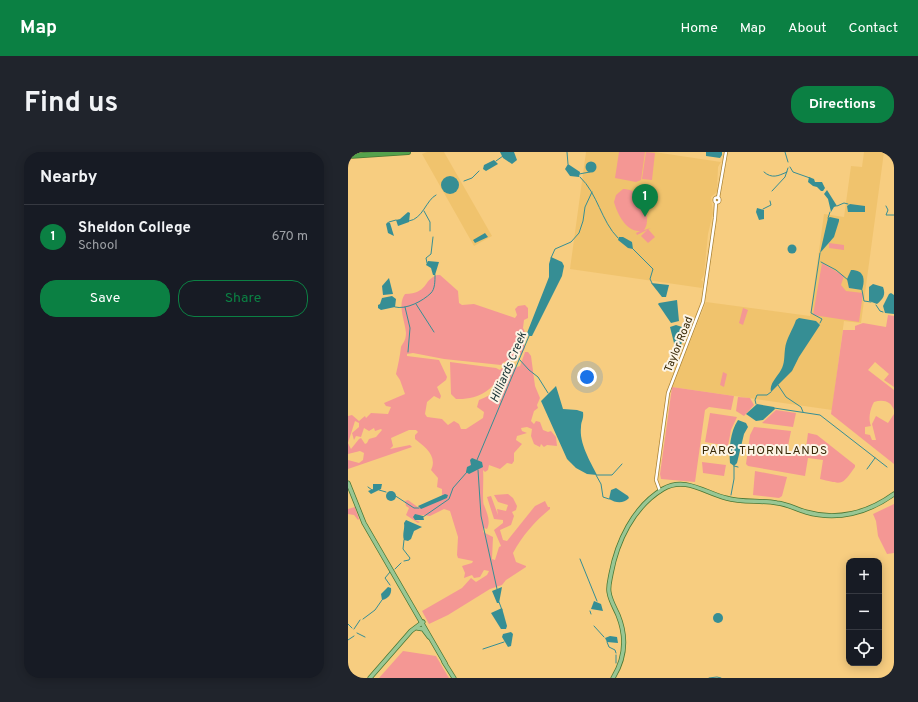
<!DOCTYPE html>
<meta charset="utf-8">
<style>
:root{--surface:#171b24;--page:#20242c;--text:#f1f3f6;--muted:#9ea1a6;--line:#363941;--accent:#0b8043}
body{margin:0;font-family:Overpass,sans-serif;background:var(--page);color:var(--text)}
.controls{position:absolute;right:12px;bottom:12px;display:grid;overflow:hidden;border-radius:8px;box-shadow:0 2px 10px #0003}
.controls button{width:36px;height:36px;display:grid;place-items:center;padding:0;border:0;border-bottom:1px solid var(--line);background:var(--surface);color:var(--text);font:20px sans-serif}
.you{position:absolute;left:239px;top:225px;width:14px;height:14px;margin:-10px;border:3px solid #fff;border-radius:50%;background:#1a73e8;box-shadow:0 0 0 6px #1a73e833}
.badge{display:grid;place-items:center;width:26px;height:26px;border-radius:50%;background:var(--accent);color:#fff;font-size:13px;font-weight:700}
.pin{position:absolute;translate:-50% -33px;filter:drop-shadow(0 1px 2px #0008)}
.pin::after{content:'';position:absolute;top:21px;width:14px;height:12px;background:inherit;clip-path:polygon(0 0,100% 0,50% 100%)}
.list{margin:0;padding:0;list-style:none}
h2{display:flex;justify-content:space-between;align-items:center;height:52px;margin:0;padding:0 16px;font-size:17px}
h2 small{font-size:13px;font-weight:400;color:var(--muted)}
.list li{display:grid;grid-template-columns:26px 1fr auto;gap:12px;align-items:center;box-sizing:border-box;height:64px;padding:0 16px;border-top:1px solid var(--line)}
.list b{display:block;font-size:15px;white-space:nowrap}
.list p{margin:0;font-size:13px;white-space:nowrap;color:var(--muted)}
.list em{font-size:13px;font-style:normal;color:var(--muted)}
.actions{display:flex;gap:8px;padding:12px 16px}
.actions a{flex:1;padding:9px 0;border:1px solid var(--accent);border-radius:16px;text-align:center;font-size:14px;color:var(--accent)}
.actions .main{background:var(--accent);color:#fff}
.icon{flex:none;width:22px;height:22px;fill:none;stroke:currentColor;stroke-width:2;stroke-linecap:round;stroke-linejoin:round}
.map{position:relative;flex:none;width:546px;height:526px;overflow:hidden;border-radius:16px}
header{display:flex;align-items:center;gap:24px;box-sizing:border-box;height:56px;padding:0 20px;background:var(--accent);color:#fff}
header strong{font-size:19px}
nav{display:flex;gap:22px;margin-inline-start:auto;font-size:14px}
.intro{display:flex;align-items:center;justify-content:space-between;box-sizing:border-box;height:96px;padding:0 24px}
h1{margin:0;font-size:28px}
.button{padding:10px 18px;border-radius:16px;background:var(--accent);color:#fff;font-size:14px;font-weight:700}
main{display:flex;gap:24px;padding:0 24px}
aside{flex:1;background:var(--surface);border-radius:16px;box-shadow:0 2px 10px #0003}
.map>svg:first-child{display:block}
.built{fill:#f0c36d}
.green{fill:#f49794}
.water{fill:#368e94}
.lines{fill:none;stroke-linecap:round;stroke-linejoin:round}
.stream{stroke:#368e94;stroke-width:1}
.minor-casing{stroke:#a98234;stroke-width:4}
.major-casing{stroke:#4a7734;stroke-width:5}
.highway-casing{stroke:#4a7734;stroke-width:6}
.minor{stroke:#fff;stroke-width:2.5}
.major{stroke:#98c794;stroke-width:3.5}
.highway{stroke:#54a24c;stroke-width:4.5}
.labels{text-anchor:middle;stroke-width:4;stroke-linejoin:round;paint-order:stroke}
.street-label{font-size:11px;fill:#382806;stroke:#fcf4e5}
.water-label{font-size:12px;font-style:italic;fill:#173234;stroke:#fcf4e5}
.neighbourhood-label{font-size:12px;letter-spacing:1px;fill:#382806;stroke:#fcf4e5}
</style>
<header>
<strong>Map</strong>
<nav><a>Home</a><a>Map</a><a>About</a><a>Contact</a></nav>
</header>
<div class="intro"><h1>Find us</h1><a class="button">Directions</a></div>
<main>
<aside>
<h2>Nearby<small></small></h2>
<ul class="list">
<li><span class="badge">1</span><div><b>Sheldon College</b><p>School</p></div><em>670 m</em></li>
</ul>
<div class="actions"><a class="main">Save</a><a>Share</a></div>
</aside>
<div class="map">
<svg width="546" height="526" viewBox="0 0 546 526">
<rect width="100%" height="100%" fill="#f7cd80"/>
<g class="built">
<path d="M79 0H96L144 84 126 94 74 2Z"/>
<path d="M238 0H306L373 10 370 15 369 40 363 45 365 61 360 82 356 123 353 128 355 129 354 136 222 117Z"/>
<path d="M516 0H536L513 171 496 169 484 258 324 235 358 150 462 164 476 62 496 65 503 14 514 15Z"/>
</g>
<g class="green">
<path d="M271 0H297L293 28 288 30 267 26Z"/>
<path d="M298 0 307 1 304 28 294 27Z"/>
<path d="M275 37C276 37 282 37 286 40 295 47 304 68 296 78L303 76 289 83 288 81 292 79C278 80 269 61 266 50L268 43Z"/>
<path d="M300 77 307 85 300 91 293 84Z"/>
<path d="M481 91 496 93V98L481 96Z"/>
<path d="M474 111 496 124 493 133 498 139 515 141 511 170 465 163Z"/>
<path d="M89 123H92L110 139 111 151 114 153 126 152 167 166 169 163 167 157 170 154 177 153 180 156V166L176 168 175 176 177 180 175 189 177 196 173 203 170 202 166 208 156 210 153 213 96 207 65 201 59 202V204L91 208 99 225 98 228 89 235 93 244 92 247 86 244 79 250 77 262 79 265 94 267 100 273 106 269 111 272 113 277H118L135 266 136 260 129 255 131 248C148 241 154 238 158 219L172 214 177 200H180L183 204 187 234 192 246 189 253 190 256 186 259 183 269 186 272 188 269 192 270 195 278 200 280 203 279 208 285 209 294 199 293 196 295 193 292 192 295 186 292 183 284 184 277 179 275 173 276 174 279 179 281 169 284 168 288 174 292 166 301V309L164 312 159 311 152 317 141 313 140 318 137 320 135 318C136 325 134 350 136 353 139 361 143 369 139 377L136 376 135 380 145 385 144 407 147 408 151 395 153 394 146 378 155 371V368L146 367 139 345 143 344 150 363 149 357 158 359 160 353 150 350 146 343 160 342 165 346 169 354 168 358 164 360 166 364 163 373 152 378 155 388 159 389 187 354 197 349 200 355H202V357C187 369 174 384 165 401L168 410 178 414V415L158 428 154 433 142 437 100 463 81 472 74 459 114 436 123 426 128 430 139 423 141 419 136 418 132 425 126 426 124 423 116 426 117 421 114 414 124 411 125 409 110 406 109 403 110 385 102 359 96 357 82 364 73 363 67 368 72 370 70 371 58 363 61 356 58 354 57 349 60 348 71 356 97 342 94 343V337L89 335 90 326 83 318C90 304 76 294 67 287V283L70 280 68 278H61L43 286 45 294 42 297 62 293 64 295 0 317V308L11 311 15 308 16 301 12 299 0 302V291L3 297 11 287 13 286 17 292 19 291 21 287 28 285 34 278 33 277 27 279 26 276 21 279 16 276 13 285 8 284 6 288 4 281 11 275V271L7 269 0 291V264L4 263 11 269 17 264 18 266 23 261 40 262 43 255 38 254 36 251 57 242 52 228 48 222C50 213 52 204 53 195 54 192 58 189 58 181 57 169 49 153 57 142 81 141 74 129 89 123Z"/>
<path d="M395 156 400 158 395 173 391 171Z"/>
<path d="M540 163 546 164V235L536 228 541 222 527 210 520 218 546 238V258C543 249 535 247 526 250 522 257 520 267 523 274L517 275V282L522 283 524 288H528L524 272 528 264 540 271 546 262V312L483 262 495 178H507V174L515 171 538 175Z"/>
<path d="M102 210 148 216 152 218 154 216 156 218C146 238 130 248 108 247L103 242Z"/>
<path d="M375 220 379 222 376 235 372 233Z"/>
<path d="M324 235 386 244 383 258 361 255 357 258 347 330 313 327 312 322Z"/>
<path d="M390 245 402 246 406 253 396 264 388 259Z"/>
<path d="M428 258 448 261 445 275 414 271Z"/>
<path d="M362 261 389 265 383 278 380 294 357 290Z"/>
<path d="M406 275 443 279 439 299 457 303 460 281 469 283 507 313V315C493 335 494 332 472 327L475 308 460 306 457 324 400 314 398 312 402 283Z"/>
<path d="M354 310 378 313 376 324 355 321Z"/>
<path d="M407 319 439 325 434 344 431 346 405 343Z"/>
<path d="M546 352V401L539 402 530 384 528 369 525 362Z"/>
<path d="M7 355 11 367 10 368 6 363 0 362V357Z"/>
<path d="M55 499 88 504 101 526H31Z"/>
</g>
<g class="water">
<path d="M152 0H166L169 8 164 12 155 6Z"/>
<path d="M358 0H374V3L372 6 358 4Z"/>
<path d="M146 8 150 12 138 19 135 17 136 13Z"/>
<circle cx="243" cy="15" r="5.5"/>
<path d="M220 12 232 20 231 25 222 24 217 17Z"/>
<circle cx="102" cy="33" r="9"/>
<path d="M461 25 466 27 467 30H474L477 36 475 39H473L469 35 465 34 460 30Z"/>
<path d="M479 38 489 54 486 55 483 60 480 47 476 42Z"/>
<path d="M502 52 517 54V60H500L499 54Z"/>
<path d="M409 56 416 58V67L411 68 408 60Z"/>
<path d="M60 60 62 61 61 70 50 74 48 68 52 67Z"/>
<path d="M482 65 491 67V69L486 85 472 101 480 66Z"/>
<path d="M40 70 42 71 46 84 40 81 38 72Z"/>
<path d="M137 81 140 85 127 91 125 88Z"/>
<path d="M271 85H275L284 90 285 97 280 96 270 88Z"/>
<circle cx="444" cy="97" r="4.5"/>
<path d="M203 105 214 110 216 114 214 124 184 184H181L179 181 201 125V112Z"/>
<path d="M80 109 91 110 87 123H85L83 116 78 113Z"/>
<path d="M503 118C517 118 517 128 514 138L501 136 499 127Z"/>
<path d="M41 126 45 142 35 143 34 134Z"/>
<path d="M303 131 321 133 318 145H314Z"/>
<path d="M525 132 535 135C538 143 535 147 529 152L521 149V135Z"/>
<path d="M543 141 546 143V162L537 161 535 154 541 142Z"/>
<path d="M44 144 48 147 47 155 33 158 30 156V153L32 152 34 146Z"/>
<path d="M329 148 331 169 323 171 310 152 311 151Z"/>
<path d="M451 166 468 169 472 173 451 205 444 219 423 240C421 232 429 225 433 218 437 211 436 204 437 197 438 187 445 177 448 168Z"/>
<path d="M328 173 337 176 333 194 329 196 326 191 322 175Z"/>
<path d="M208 234 215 257 229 258 235 260C236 267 233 269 233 275 231 291 242 309 249 323L239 322 228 316 219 307 193 249Z"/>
<path d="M409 252 426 255 427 257 415 268 408 269 398 262Z"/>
<path d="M390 268 398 271 400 275 396 282 389 311 386 314 382 311C381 297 382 280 390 268Z"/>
<path d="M124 306 134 310 135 315 121 322 118 320 119 315 123 313 122 308Z"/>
<path d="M25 332H34L33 337 23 342 20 339 25 337Z"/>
<path d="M268 336 280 344 281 346C275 352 268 351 261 347L263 338Z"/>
<circle cx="43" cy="344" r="5"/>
<path d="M97 342 100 343 99 346 73 357 70 354Z"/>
<path d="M67 362 75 364 76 368H67L65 365Z"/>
<path d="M58 368 74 375 66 379 63 387 60 389 56 388C54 382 57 377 56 371Z"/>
<path d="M40 435 43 436C44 442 40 447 34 448L33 442Z"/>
<path d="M154 435 151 451H149L144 439Z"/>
<path d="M246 449 253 452 255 459 243 457Z"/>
<path d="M154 456 159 474 158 477H153L143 461Z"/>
<circle cx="370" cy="466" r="5"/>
<path d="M163 480 165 482 163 494 160 495 154 485 155 482Z"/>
<path d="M262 484 269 485 270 491 259 490 257 486Z"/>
</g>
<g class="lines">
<g class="stream">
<path d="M219 0 220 12"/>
<path d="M437 0 440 10"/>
<path d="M1 1 8 0"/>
<path d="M148 9 155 4"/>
<path d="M442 15 445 20 462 26"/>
<path d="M416 20C424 27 430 24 439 20"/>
<path d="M231 22 242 20"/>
<path d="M232 25C250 42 253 69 270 86"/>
<path d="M116 29 124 26 131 19"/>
<path d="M424 39 437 25 440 16"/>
<path d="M489 54 496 51 500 52"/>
<path d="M538 54 540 58 538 63H546"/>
<path d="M415 57 423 53 422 49"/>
<path d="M76 59 82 70V79"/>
<path d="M480 66 482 60"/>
<path d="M61 69C75 67 78 48 88 43"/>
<path d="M41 70 48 68"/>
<path d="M284 96 305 117 302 127 304 131"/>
<path d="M203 106 207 97 223 90 231 81 235 69 237 55 244 40"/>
<path d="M473 110 488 118 500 128"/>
<path d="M79 111 78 106 83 102 85 85"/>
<path d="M514 138 516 149 523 150"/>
<path d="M68 152 86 180"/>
<path d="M528 153 532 159 535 160"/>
<path d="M47 155C58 158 75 149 83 141 87 137 87 129 87 123"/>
<path d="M57 155 62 176 60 200"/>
<path d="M472 171 474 167 463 161 472 101"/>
<path d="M171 207 181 218 190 225 200 241"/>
<path d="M430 233 438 245 453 255 455 260"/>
<path d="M408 252 407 248 409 243H419L423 240"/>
<path d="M426 256 472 263 539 315"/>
<path d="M129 308 181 184"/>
<path d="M386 314 390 315"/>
<path d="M519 317 527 306"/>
<path d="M130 318 133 364 149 437"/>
<path d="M248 323 253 332 255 345 261 347"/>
<path d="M249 323H264L274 312"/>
<path d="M20 335 24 338"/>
<path d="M31 338 38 340"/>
<path d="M46 343 66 356H71"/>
<path d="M383 343 386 327V314"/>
<path d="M75 365 101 347 105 336 119 320"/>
<path d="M232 407 249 449"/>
<path d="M56 409 61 408 62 406 55 397 56 388"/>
<path d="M47 417 53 411"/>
<path d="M42 420 37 426 42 433"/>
<path d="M151 450 154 458"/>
<path d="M242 459 243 462"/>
<path d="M15 467 27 458 34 448"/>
<path d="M0 472 4 476"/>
<path d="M246 474 256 485"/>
<path d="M6 477 12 468"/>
<path d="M9 481 17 485"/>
<path d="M0 488 6 484"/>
<path d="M259 490 261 495 267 498 268 501"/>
<path d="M135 497 156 490"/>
<path d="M268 503V511"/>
<path d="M361 526 369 525 373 526"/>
</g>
<g class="minor-casing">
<g id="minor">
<circle cx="369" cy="48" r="2.5"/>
<path d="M370 46 378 0"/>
<path d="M312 339 308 328 320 241 355 150 367 66 368 51"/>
</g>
</g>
<g class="major-casing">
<g id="major">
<path d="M0 331 16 371 97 511"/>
<path d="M69 476 75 477 81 485"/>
<path d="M96 510 106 526"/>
<path d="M22 526 63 479 75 470"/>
<path d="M265 526C278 505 279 485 270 463 267 456 262 448 261 440 260 434 262 428 263 422 269 390 285 355 315 337 337 324 357 341 378 346 394 351 412 348 429 351 439 352 448 357 458 360 489 369 520 361 546 342"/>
</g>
</g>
<g class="highway-casing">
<path id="highway" d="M0 4 60 0"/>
</g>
<use href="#minor" class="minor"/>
<use href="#major" class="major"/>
<use href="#highway" class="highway"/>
</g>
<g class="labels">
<g class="street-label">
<text transform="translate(330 192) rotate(-68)" y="4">Taylor Road</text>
</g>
<g class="water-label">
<text transform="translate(160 215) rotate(-67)" y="4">Hilliards Creek</text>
</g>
<g class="neighbourhood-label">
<text x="417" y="302">PARC THORNLANDS</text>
</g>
</g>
</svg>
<div class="controls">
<button>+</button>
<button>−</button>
<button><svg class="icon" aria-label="locate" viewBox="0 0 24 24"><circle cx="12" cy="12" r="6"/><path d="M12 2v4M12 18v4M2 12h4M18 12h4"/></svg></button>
</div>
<div class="you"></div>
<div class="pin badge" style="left:297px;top:65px">1</div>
</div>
</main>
